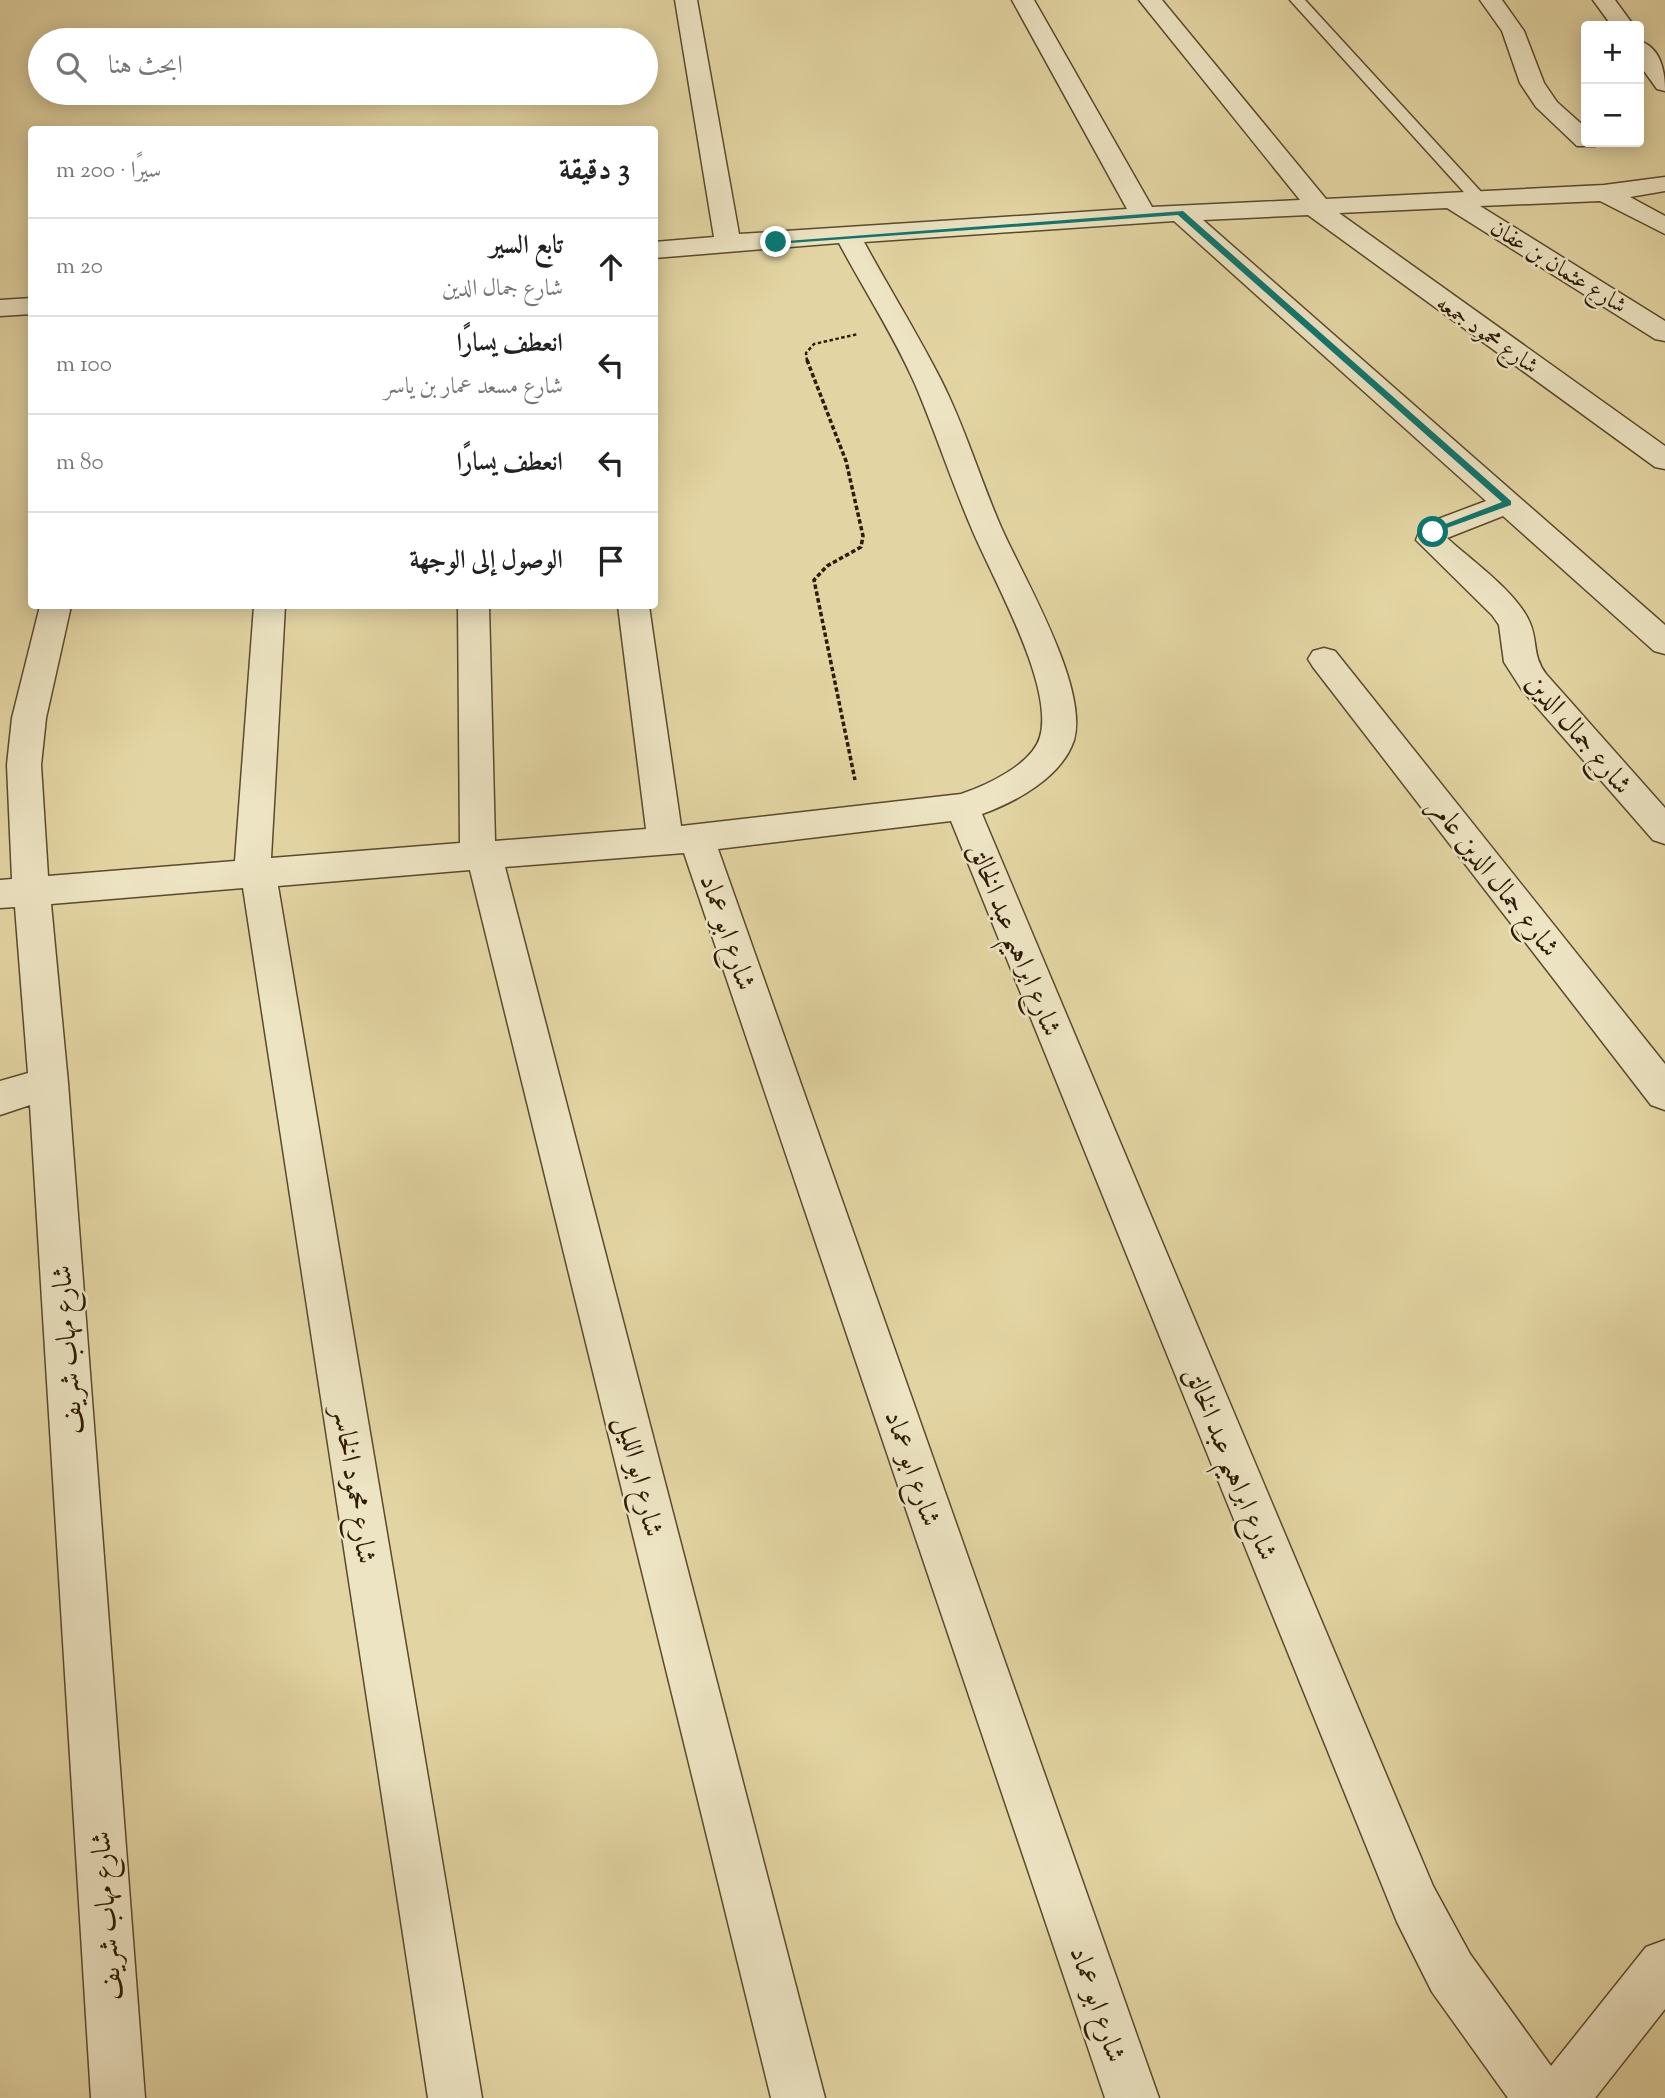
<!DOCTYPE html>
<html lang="ar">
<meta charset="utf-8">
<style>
:root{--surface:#fff;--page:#f6f6f6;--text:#222;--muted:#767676;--line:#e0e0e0}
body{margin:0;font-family:"Sorts Mill Goudy",Amiri,serif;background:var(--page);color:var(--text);direction:rtl}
.controls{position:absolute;right:21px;top:21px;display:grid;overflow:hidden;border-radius:7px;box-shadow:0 4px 18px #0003}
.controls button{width:63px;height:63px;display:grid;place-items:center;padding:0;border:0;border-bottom:2px solid var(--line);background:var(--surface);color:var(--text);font:35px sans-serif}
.stop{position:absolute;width:21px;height:21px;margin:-16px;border:5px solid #0f766e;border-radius:50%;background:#fff}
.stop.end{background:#0f766e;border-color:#fff;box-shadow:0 2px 7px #0008}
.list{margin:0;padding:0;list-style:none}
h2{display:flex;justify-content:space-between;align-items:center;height:91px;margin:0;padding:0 28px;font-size:30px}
h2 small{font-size:23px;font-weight:400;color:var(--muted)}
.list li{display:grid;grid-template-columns:46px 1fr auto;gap:21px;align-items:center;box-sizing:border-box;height:98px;padding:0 28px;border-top:2px solid var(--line)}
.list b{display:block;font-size:26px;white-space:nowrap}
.list p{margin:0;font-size:23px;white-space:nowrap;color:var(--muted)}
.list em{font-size:23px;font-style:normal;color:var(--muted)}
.icon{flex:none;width:38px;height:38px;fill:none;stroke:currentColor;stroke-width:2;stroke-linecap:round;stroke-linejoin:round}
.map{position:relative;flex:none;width:1665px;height:2098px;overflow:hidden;direction:ltr}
.search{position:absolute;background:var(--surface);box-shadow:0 4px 18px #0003;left:28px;top:28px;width:630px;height:77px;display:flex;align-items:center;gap:18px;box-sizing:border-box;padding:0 24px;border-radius:38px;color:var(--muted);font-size:26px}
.panel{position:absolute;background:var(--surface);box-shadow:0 4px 18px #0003;left:28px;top:126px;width:630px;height:483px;border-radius:7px;direction:rtl}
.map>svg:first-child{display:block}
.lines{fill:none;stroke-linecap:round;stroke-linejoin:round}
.service-casing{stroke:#5a4a2a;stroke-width:3}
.minor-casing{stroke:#5a4a2a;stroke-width:3}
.path-far1{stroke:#2d1b02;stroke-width:2.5;stroke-dasharray:3.5 2.5;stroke-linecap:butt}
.path{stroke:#2d1b02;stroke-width:3.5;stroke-dasharray:4.5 2.5;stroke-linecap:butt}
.service{fill:#ede4c3;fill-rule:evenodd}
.minor{fill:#ede4c3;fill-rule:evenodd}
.route{fill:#0f766e}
.labels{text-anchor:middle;stroke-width:5;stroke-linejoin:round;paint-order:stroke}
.far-street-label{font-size:23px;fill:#2d1b02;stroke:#ede4c3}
.street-label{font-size:28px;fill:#2d1b02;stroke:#ede4c3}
</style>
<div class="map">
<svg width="1665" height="2098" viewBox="0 0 1665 2098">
<rect width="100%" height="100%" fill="#e3d5a3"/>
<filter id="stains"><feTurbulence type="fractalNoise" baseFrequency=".00286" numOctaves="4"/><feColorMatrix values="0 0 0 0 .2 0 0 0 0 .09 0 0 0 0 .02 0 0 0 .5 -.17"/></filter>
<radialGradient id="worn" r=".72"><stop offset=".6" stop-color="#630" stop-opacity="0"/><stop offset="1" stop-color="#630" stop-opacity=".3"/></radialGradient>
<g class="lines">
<g class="service-casing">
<path id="service" d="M1290 0H1305L1484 195V201H1472Z"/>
</g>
<g class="minor-casing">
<g id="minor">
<path d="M675 0H697L739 234 1127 209 1012 0H1034L1152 207 1300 200 1139 0H1162L1326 199 1604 185 1665 177V191L1630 197 1665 216V234L1600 201 1480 206 1665 321V341L1655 339 1447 208 1339 213 1665 446V469L1655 467 1308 215 1203 220 1665 625V654L1654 651 1503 516 1447 538C1471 560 1518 593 1530 623 1538 642 1532 655 1546 674L1665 808V844L1653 840 1522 690 1504 662 1499 625 1492 615 1416 540 1422 525 1486 501 1174 221 864 242C889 288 917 333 941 380 965 427 980 479 1001 527 1023 577 1089 687 1074 740 1062 777 1016 802 982 814L1433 1886 1470 1954 1551 2066 1646 1947 1665 1940V2009L1595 2098H1508L1432 1992 1397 1922 951 821 718 849 1159 2098H1105L684 853 505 867 825 2098H771L470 870 278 886 482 2098H428L243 888 51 904 68 1083 145 2098H91L30 1105 0 1115V1081L28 1073 15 907 0 908V880L12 879 7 765 12 718 40 606H71L46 718 41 765 48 876 235 861 254 606H285L271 858 460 843 458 606H489L495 841 646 829 618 606H649L681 826 961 794C985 786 1032 765 1040 737 1055 686 991 576 971 527 951 480 935 431 915 384 894 336 864 290 839 243L654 258V242L714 237Z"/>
<path d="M1480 0H1502L1524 31 1544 83 1557 102 1586 128V142H1598L1595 146H1577L1536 107 1520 83 1502 31Z"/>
<path d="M1593 0H1615L1634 26H1612Z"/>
<path d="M1639 41C1661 47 1665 72 1665 91L1657 89 1639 64Z"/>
<path d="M32 298V314L0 316V300Z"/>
<path d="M1324 648 1335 651 1665 1064V1110L1651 1105 1313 667 1308 659 1313 651Z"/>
</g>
</g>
<path class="path-far1" d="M807 361 806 353 814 344 858 334"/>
<path class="path" d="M807 360 846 461 863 536 861 547 827 566 814 580 855 780"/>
<use href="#service" class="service"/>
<use href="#minor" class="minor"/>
</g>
<path class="route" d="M1183 211 1511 501V505L1430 534V530L1502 502 1178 215 776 244 773 242Z"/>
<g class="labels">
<g class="far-street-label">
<text transform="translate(1559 266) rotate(32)" y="8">شارع عثمان بن عفان</text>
<text transform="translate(1488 334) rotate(35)" y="8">شارع محمود جمعه</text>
</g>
<g class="street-label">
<text transform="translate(1580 733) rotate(50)" y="10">شارع جمال الدين</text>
<text transform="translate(1495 876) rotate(52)" y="10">شارع جمال الدين عامر</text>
<text transform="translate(729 932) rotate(71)" y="10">شارع ابو عماد</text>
<text transform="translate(1016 939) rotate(68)" y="10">شارع ابراهيم عبد الخالق</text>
<text transform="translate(66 1350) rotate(-94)" y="10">شارع مهاب شريف</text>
<text transform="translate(1232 1463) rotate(68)" y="10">شارع ابراهيم عبد الخالق</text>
<text transform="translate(914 1468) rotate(71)" y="10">شارع ابو عماد</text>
<text transform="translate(641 1476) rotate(76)" y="10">شارع ابو الليل</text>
<text transform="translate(356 1485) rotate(81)" y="10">شارع محمود الخاسر</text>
<text transform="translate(105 1916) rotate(-94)" y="10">شارع مهاب شريف</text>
<text transform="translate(1099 2004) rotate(71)" y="10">شارع ابو عماد</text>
</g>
</g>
<rect width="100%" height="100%" filter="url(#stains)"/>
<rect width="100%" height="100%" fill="url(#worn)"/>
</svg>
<div class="controls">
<button>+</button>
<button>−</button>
</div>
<div class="stop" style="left:1433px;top:532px"></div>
<div class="stop end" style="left:776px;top:242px"></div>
<div class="search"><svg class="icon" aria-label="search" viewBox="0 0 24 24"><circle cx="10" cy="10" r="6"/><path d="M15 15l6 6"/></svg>ابحث هنا</div>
<section class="panel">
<h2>3 دقيقة<small>سيرًا · 200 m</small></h2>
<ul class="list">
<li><svg class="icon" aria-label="ahead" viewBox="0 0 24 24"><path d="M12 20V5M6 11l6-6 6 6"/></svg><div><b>تابع السير</b><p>شارع جمال الدين</p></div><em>20 m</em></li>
<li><svg class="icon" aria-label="left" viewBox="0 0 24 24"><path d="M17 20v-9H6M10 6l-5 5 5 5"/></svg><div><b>انعطف يسارًا</b><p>شارع مسعد عمار بن ياسر</p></div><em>100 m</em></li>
<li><svg class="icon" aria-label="left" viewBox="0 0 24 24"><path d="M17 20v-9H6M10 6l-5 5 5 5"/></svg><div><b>انعطف يسارًا</b></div><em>80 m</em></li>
<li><svg class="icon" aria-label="arrive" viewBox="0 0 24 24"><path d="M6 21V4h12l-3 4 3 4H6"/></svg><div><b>الوصول إلى الوجهة</b></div></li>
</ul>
</section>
</div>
